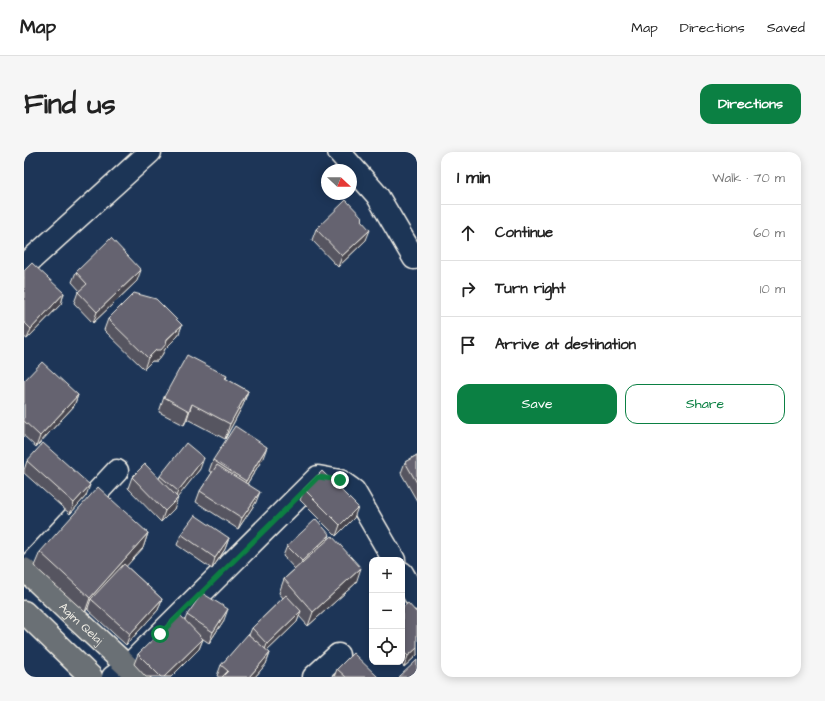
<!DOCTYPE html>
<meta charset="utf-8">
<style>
:root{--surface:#fff;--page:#f6f6f6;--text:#222;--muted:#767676;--line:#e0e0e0;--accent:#0b8043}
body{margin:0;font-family:"Architects Daughter",sans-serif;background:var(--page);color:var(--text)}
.controls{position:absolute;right:12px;bottom:12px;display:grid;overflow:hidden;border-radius:8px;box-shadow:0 2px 10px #0003}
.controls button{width:36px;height:36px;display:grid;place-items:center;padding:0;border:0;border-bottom:1px solid var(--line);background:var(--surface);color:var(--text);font:20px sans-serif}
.compass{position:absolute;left:297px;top:12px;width:36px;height:36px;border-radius:50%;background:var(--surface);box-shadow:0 2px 10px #0003;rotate:112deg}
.stop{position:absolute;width:12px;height:12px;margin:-9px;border:3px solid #0b8043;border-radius:50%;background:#fff}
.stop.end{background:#0b8043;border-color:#fff;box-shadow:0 1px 4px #0008}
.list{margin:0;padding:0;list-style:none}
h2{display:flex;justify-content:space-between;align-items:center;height:52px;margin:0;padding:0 16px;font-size:17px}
h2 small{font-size:13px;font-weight:400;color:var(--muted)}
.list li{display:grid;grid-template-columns:26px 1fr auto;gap:12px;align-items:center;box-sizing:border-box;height:56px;padding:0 16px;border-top:1px solid var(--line)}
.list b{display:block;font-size:15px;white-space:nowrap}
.list em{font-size:13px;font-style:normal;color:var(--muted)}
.actions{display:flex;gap:8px;padding:12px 16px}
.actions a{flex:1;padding:9px 0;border:1px solid var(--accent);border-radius:12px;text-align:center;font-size:14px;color:var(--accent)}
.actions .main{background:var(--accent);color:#fff}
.icon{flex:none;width:22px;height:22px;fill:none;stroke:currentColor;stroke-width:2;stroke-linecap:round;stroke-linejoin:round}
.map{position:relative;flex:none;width:393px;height:525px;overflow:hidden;border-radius:12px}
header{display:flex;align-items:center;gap:24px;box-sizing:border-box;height:56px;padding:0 20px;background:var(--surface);border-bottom:1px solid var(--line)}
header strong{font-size:19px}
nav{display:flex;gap:22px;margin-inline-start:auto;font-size:14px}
.intro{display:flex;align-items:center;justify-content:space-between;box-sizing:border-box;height:96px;padding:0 24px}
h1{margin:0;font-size:28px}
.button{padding:10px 18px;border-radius:12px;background:var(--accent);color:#fff;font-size:14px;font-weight:700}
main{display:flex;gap:24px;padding:0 24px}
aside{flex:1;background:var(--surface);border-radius:12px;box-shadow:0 2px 10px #0003}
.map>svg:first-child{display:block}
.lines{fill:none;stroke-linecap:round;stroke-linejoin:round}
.minor-casing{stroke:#f4f1e8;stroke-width:25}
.major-casing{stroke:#f4f1e8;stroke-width:25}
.minor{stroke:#1d3557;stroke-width:22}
.major{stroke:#6a7074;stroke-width:22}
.wall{fill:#575560;stroke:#f4f1e8}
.shaded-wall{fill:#47454e;stroke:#f4f1e8}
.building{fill:#656370;stroke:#f4f1e8}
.route{stroke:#0b8043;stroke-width:5}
.labels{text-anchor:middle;stroke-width:4;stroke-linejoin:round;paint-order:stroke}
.street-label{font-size:12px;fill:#f4f1e8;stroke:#1d3557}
</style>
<header>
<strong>Map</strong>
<nav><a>Map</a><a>Directions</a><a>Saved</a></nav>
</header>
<div class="intro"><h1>Find us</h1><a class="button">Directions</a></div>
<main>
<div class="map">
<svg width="393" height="525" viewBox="0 0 393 525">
<rect width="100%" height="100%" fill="#1d3557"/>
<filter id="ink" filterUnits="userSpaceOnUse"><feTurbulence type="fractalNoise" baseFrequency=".025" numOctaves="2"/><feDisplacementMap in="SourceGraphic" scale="8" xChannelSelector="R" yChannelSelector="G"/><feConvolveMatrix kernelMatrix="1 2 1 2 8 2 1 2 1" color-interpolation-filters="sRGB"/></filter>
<g filter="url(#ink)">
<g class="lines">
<g class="minor-casing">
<g id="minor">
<path d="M315 0 353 43 390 106"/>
<path d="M0 114 126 0"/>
<path d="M1 418 93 319"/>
<path d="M378 421 393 447"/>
<path d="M89 525 104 514 136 482 294 325 316 329 330 339 370 408"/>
<path d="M290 525 314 503"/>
</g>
</g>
<g class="major-casing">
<g id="major">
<path id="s1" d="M0 417 48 463 115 525"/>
<path d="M0 460 67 525"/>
</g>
</g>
<use href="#minor" class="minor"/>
<use href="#major" class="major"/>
</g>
<g class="wall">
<path d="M389 0H393V4Z"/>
<path d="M338 69 342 88 314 115 288 88 292 77Z"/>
<path d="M0 119 40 141 37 152 3 187 0 185Z"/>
<path d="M52 120 113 129 69 171 50 151 54 140 56 139 48 130Z"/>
<path d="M84 167 158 173 154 184 141 197 138 203 133 209H128L120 217 80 178Z"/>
<path d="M203 224 202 227 224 239 219 253 201 287 163 267 160 273 135 260 140 245Z"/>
<path d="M0 229 54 243 50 254 12 295 0 284Z"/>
<path d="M393 303V349L377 321 381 310Z"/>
<path d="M239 306 223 332 232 350 214 377 172 350 176 339 188 321 185 319 189 308Z"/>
<path d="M3 309 62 344 46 362 0 321V318Z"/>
<path d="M176 317 153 345 150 357 137 370 104 336 108 325 135 327 136 324Z"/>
<path d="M280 337 330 366 312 384 276 348Z"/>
<path d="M124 381 119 396 102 414 138 447 134 458 102 493 64 458V456L61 460 10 414 16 400Z"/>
<path d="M157 382 205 386 201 397 188 417 153 393Z"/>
<path d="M305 387 332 431 284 474 275 464 273 470 243 499 246 501 242 512 231 525H195L193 524 197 513 225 483 228 476 259 446 255 441 260 427 271 417 259 404 263 394Z"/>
<path d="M378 456 393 503 380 515 375 510H378Z"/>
<path d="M163 463 200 468 185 491 179 487 175 497 147 525H122L110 512 114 502 161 468Z"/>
<path d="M313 517 354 525H310Z"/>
</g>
<g class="shaded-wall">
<path d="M346 78 342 88 314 115 318 104Z"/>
<path d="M117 118 113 129 69 171 73 160Z"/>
<path d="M40 141 37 152 3 187 7 177Z"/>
<path d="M158 173 154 184 141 197 138 203 133 209H128L120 217 124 206Z"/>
<path d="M224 239 219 253 201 287 206 272Z"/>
<path d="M54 243 50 254 12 295 16 284Z"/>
<path d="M168 252 163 267 160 273 165 259Z"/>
<path d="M243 295 239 306 218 340 222 329Z"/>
<path d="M180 306 176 317 150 350 154 339Z"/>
<path d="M66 333 62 344 46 362 50 351Z"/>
<path d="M236 340 232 350 214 377 218 366Z"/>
<path d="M154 346 150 357 137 370 141 359Z"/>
<path d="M334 355 330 366 312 384 316 373Z"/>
<path d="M124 381 119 396 70 450 67 447 64 456 61 460 66 446Z"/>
<path d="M306 383 302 393 274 420 278 409Z"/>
<path d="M205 386 201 397 188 417 191 406Z"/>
<path d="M337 416 332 431 284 474 289 460Z"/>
<path d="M138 447 134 458 102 493 106 482Z"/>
<path d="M204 457 200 468 185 491 189 480Z"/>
<path d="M277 459 273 470 239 503 243 492Z"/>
<path d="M179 487 175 497 147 525H140Z"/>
<path d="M393 496V503L380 515 384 504Z"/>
<path d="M246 501 242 512 231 525H225Z"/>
</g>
<g class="building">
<path d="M322 48 339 66 337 68 346 78 318 104 292 77Z"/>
<path d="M87 86 117 118 73 160 54 140 63 132 52 120Z"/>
<path d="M8 111 40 141 7 177 0 170V119Z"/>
<path d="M110 141 132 147 158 173 143 187 142 192 137 198H132L124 206 84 167Z"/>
<path d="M163 203 203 224 201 226 224 239 206 272 168 252 165 259 140 245Z"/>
<path d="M18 210 54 243 16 284 0 269V229Z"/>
<path d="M211 274 243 295 222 329 189 308Z"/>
<path d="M19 291 66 333 50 351 3 309Z"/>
<path d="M162 291 180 306 154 339 136 324Z"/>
<path d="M393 303V331L381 310Z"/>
<path d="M121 312 154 346 141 359 108 325Z"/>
<path d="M193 313 236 340 218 366 176 339Z"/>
<path d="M298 319 334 355 316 373 280 337Z"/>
<path d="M74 335 124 381 66 446 16 400Z"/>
<path d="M171 363 205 386 191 406 157 382Z"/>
<path d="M292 367 306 383 278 409 263 394Z"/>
<path d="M308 384 337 416 289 460 260 427Z"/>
<path d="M100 412 138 447 106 482 67 447Z"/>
<path d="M178 441 204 457 189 480 163 463Z"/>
<path d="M262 443 277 459 243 492 228 476Z"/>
<path d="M384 451 393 461V496L384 504 378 498V456Z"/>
<path d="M155 462 179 487 140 525H137L114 502Z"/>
<path d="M224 482 246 501 225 525H198L204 519 197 513Z"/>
<path d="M329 501 354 525H322L313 517Z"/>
<path d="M393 508V525H375Z"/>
<path d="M0 519 6 525H0Z"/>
</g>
</g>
<g class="lines" filter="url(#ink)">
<path class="route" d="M136 482 294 325 316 328"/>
</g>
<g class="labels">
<g class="street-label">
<text dy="4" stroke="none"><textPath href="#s1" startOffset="79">Agim Qelaj</textPath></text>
</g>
</g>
</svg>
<div class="controls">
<button>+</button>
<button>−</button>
<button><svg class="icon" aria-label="locate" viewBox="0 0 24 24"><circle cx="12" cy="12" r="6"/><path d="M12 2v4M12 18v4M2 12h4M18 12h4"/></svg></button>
</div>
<svg class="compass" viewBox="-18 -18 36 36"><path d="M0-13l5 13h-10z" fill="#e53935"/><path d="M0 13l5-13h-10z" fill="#767676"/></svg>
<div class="stop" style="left:136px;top:482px"></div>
<div class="stop end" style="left:316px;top:328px"></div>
</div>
<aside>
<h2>1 min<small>Walk · 70 m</small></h2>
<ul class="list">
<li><svg class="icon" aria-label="ahead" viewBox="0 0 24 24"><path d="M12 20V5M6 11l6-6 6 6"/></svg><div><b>Continue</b></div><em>60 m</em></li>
<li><svg class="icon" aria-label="right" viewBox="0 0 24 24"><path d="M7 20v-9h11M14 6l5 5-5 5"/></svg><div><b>Turn right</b></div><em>10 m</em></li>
<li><svg class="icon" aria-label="arrive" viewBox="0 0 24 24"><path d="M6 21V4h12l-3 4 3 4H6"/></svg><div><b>Arrive at destination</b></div></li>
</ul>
<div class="actions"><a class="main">Save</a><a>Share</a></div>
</aside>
</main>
